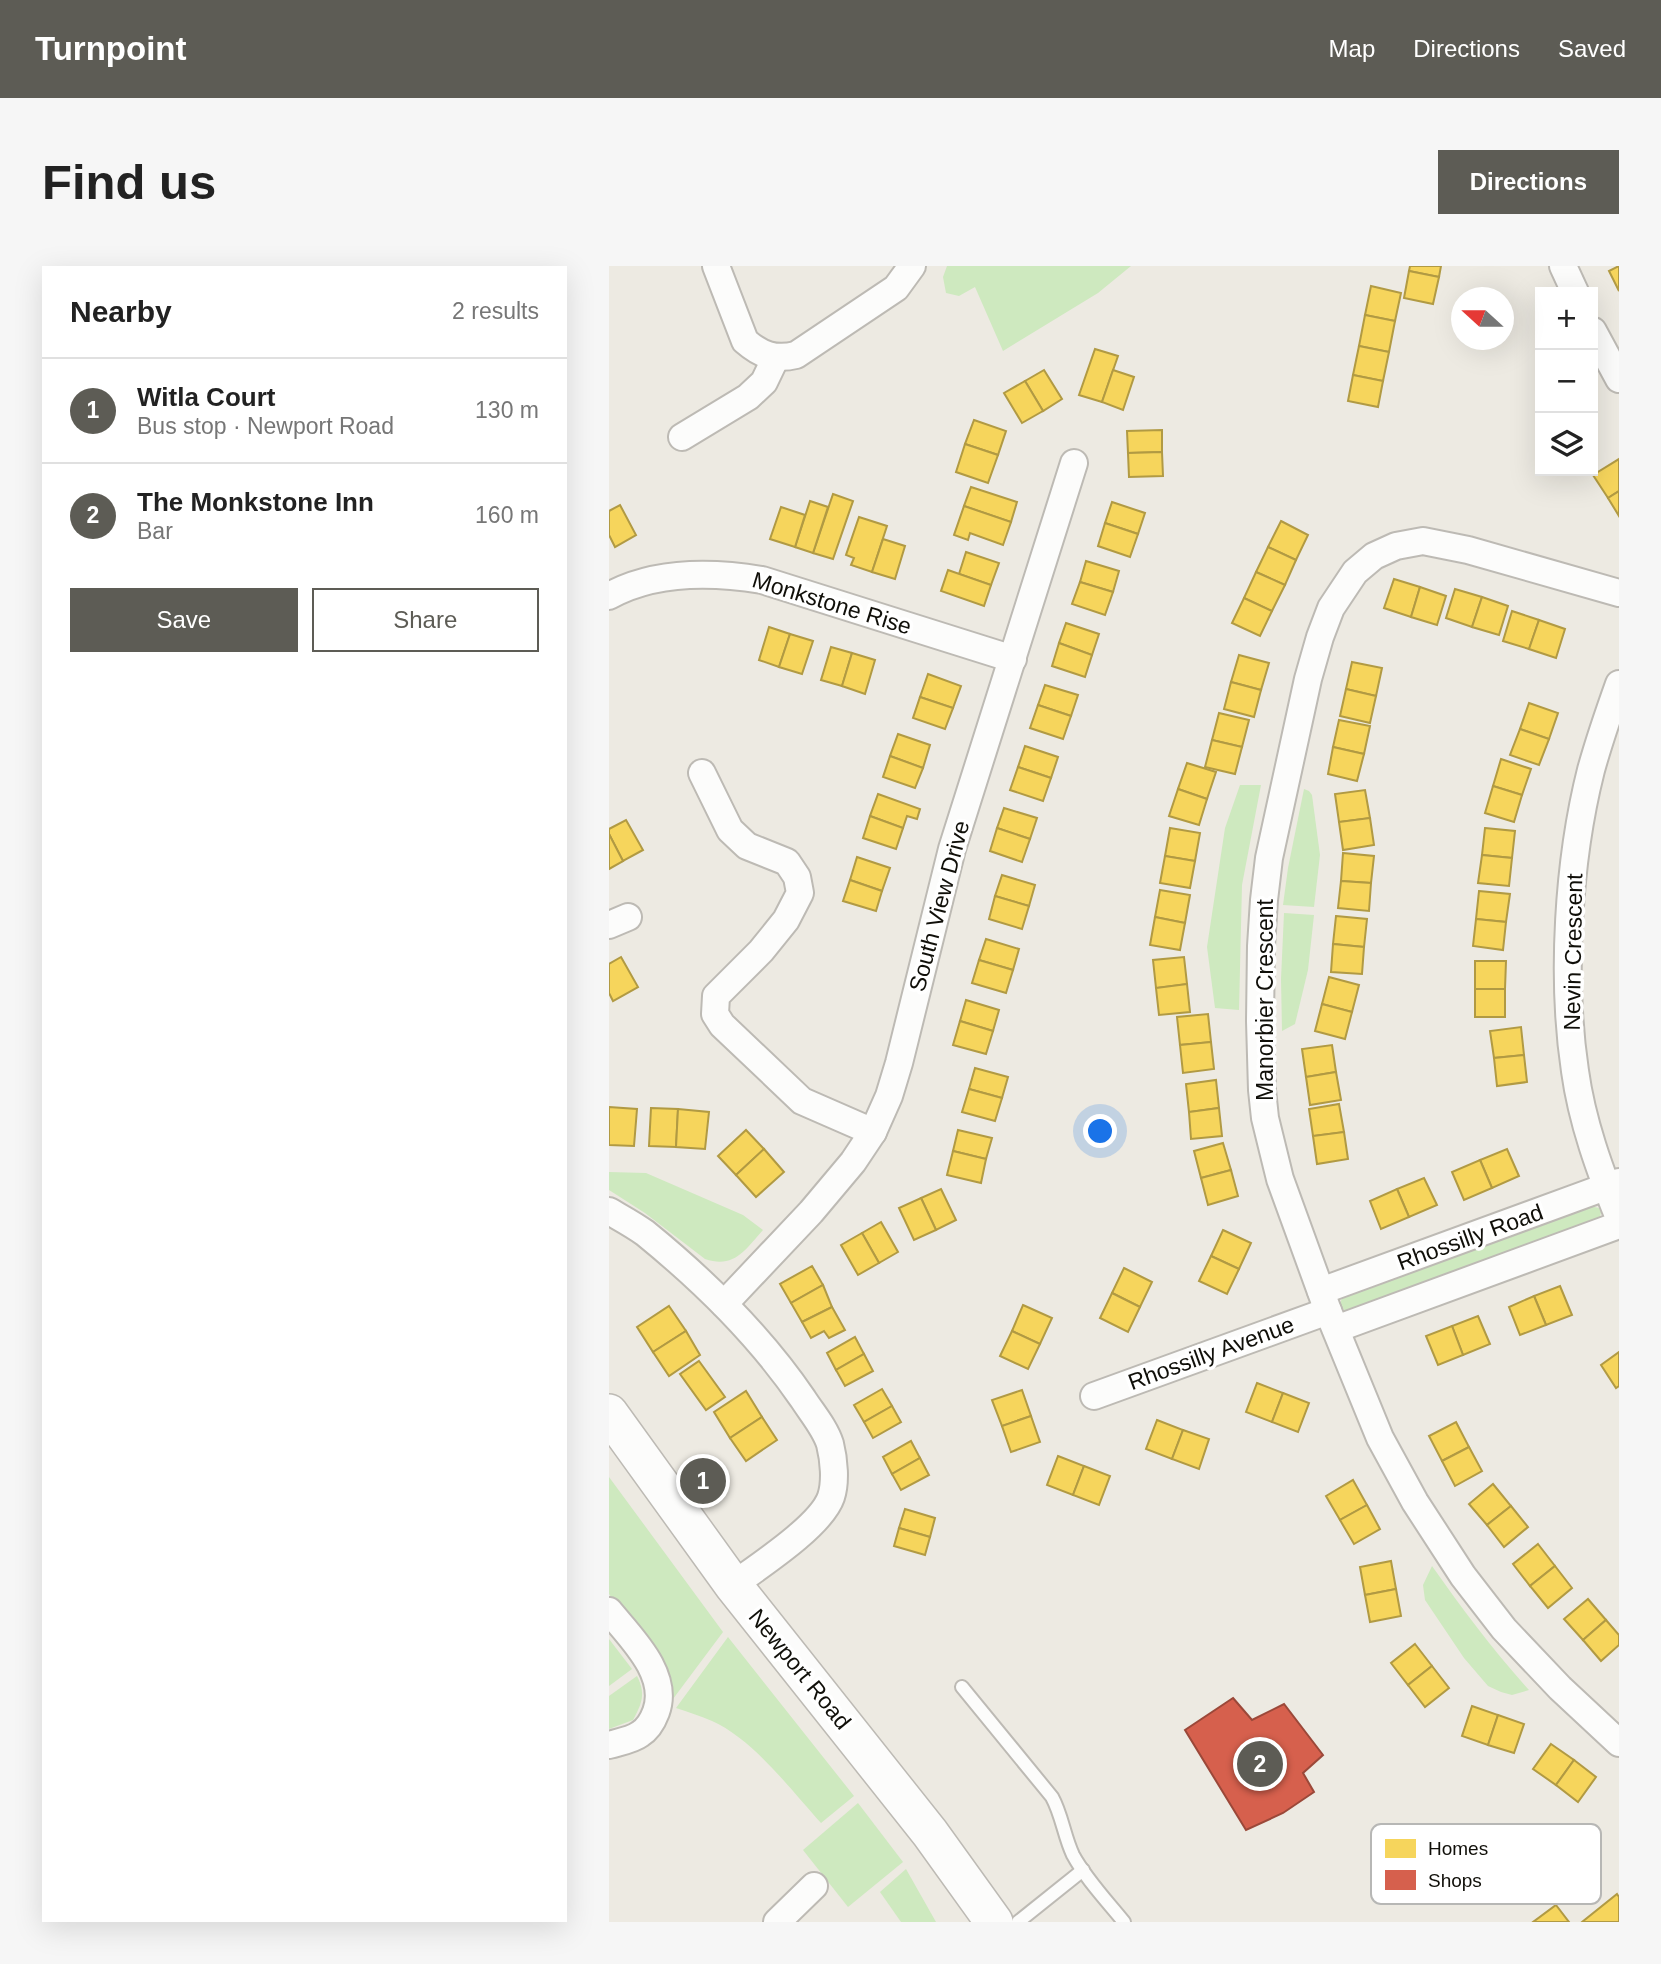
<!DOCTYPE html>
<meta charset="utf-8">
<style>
:root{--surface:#fff;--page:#f6f6f6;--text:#222;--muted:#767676;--line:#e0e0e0;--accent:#5d5c55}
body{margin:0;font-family:Arial,sans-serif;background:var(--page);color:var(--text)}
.controls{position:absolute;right:21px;top:21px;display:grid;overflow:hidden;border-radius:0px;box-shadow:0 7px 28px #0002}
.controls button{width:63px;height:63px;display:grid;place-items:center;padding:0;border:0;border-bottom:2px solid var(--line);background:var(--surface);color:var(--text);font:35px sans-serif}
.compass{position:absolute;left:842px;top:21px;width:63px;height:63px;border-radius:50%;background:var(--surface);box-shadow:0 7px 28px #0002;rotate:291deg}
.you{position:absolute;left:492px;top:866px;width:24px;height:24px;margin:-18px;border:5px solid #fff;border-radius:50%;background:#1a73e8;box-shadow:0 0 0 10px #1a73e833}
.badge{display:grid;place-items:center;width:46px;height:46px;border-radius:50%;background:var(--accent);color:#fff;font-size:23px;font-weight:700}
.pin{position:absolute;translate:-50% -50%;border:4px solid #fff;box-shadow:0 2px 7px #0006}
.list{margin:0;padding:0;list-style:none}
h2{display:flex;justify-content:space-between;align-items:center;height:91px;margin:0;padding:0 28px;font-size:30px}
h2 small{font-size:23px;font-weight:400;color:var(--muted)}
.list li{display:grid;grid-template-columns:46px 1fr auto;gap:21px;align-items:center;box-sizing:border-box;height:105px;padding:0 28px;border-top:2px solid var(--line)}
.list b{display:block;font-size:26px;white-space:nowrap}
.list p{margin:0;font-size:23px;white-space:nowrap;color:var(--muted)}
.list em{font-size:23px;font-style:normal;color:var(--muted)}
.actions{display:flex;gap:14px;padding:21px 28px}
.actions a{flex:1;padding:16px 0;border:2px solid var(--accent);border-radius:0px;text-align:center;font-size:24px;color:var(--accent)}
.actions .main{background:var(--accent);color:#fff}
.icon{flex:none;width:38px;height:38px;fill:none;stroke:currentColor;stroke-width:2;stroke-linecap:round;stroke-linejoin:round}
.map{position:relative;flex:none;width:1010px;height:1656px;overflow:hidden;border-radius:0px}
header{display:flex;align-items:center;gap:42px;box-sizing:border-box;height:98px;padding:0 35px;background:var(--accent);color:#fff}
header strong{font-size:33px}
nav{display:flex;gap:38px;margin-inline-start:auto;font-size:24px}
.intro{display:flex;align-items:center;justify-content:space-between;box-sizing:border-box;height:168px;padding:0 42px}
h1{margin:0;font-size:49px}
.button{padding:18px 32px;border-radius:0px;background:var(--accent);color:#fff;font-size:24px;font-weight:700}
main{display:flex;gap:42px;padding:0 42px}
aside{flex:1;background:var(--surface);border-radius:0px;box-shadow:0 7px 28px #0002}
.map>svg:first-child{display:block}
.green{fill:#cee9bf}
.homes{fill:#f6d55c;stroke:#b19a43;stroke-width:2}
.shops{fill:#d6604d;stroke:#9b4839;stroke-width:2}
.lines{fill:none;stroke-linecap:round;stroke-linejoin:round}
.service-casing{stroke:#bdbab4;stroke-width:16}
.minor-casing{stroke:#bdbab4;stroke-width:30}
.secondary-casing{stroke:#bdbab4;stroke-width:40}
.service{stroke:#fcfcfb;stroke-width:12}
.minor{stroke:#fcfcfb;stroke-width:26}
.secondary{stroke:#fcfcfb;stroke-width:37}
.labels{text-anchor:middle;stroke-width:7;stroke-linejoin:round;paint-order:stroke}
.street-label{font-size:23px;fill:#100f09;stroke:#fff}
.key{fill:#fff;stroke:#b7b7b5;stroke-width:2}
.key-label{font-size:19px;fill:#100f09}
</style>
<header>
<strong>Turnpoint</strong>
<nav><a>Map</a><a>Directions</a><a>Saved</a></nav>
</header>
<div class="intro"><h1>Find us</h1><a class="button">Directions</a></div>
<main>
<aside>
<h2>Nearby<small>2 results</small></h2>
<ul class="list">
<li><span class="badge">1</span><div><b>Witla Court</b><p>Bus stop · Newport Road</p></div><em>130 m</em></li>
<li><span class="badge">2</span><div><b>The Monkstone Inn</b><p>Bar</p></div><em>160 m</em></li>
</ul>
<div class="actions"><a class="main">Save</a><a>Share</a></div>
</aside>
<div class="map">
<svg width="1010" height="1656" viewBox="0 0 1010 1656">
<rect width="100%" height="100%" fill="#edeae2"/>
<g class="green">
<path d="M338 0H522L489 27 394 85 366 21 350 30 337 27 334 11Z"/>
<path d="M631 519H652L633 619 630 744 606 742 598 681 616 562Z"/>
<path d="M695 523 700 525 703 529 711 589 705 641 674 639 679 602Z"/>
<path d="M675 647 705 649 699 704 686 758 673 765 672 713Z"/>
<path d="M0 906 37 907 134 949 154 964C136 984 125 1003 96 993L36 947 0 924Z"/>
<path d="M981 940 990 942 992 946 991 951 987 955 741 1045H736L731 1038 734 1029Z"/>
<path d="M0 1211 114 1366 61 1437 11 1344 0 1328Z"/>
<path d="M823 1300C854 1344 884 1384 920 1424L903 1429 892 1426 879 1420 855 1392 816 1334 814 1319Z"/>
<path d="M119 1371 245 1530 212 1557C182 1524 144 1473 103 1455 92 1450 79 1446 67 1442Z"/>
<path d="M0 1373 23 1403 0 1420Z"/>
<path d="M28 1410C37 1428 33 1437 24 1454L0 1463V1430Z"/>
<path d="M249 1537 294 1596 239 1641 194 1584Z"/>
<path d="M297 1603 327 1656H292L271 1626Z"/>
</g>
<g class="homes">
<path d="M801 0H832L830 11 800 5Z"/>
<path d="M1010 0V25L1000 5Z"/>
<path d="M800 5 830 11 824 38 795 32Z"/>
<path d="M762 20 792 27 786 55 756 49Z"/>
<path d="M756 49 786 55 780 86 750 80Z"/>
<path d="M750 80 780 86 774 115 744 109Z"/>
<path d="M486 83 509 90 493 136 470 129Z"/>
<path d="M435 104 453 133 434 145 416 115Z"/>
<path d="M504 104 525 111 514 144 493 136Z"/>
<path d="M744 109 774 115 769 141 739 135Z"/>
<path d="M416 115 434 145 413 157 395 127Z"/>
<path d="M365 154 397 165 389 189 356 178Z"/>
<path d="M553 164V186L519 187 518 165Z"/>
<path d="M356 178 389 189 379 217 347 206Z"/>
<path d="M553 186 554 210 520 211 519 187Z"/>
<path d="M1010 193V225L999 232 984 209Z"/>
<path d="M362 221 408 236 402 256 355 240Z"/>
<path d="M1010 225V250L999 232Z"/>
<path d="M224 228 244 235 224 293 204 287Z"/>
<path d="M201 235 219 241 204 287 186 281Z"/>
<path d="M503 236 536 247 529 268 496 257Z"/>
<path d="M11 239 27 269 6 281 0 269V245Z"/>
<path d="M355 240 402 256 394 279 361 267 359 274 345 269Z"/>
<path d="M172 241 196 249 186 281 161 273Z"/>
<path d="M250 251 278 260 263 306 242 299 245 292 237 289Z"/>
<path d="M672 255 699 269 687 294 659 281Z"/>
<path d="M496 257 529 268 521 291 489 280Z"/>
<path d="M274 273 296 280 286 313 263 306Z"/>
<path d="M659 281 687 294 676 319 647 306Z"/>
<path d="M357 286 390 297 382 319 350 308Z"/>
<path d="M477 295 510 305 504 326 471 316Z"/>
<path d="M339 304 382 319 375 340 332 325Z"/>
<path d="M647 306 676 319 663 345 635 332Z"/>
<path d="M785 313 811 321 802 351 775 342Z"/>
<path d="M471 316 504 326 496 349 463 338Z"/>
<path d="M811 321 837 330 828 359 802 351Z"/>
<path d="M846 323 873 331 863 361 837 352Z"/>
<path d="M873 331 899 340 890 369 863 361Z"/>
<path d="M635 332 663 345 651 370 623 357Z"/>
<path d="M903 345 930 354 920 383 894 375Z"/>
<path d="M930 354 956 363 947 392 920 383Z"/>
<path d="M457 357 490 368 483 389 450 377Z"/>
<path d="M160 361 181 368 170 401 150 394Z"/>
<path d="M181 368 204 375 193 408 170 401Z"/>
<path d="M450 377 483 389 476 411 443 400Z"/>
<path d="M222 381 243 387 233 420 212 414Z"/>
<path d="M243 387 266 394 256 428 233 420Z"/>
<path d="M630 389 660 397 652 424 622 416Z"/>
<path d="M743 396 773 402 767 430 737 423Z"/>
<path d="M319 408 352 420 344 442 311 431Z"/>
<path d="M622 416 652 424 645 451 615 443Z"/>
<path d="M436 419 469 429 462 450 429 439Z"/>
<path d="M737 423 767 430 761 457 731 450Z"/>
<path d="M311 431 344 442 336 463 304 452Z"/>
<path d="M920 437 949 447 940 473 911 463Z"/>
<path d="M429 439 462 450 454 473 421 462Z"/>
<path d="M610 447 640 454 633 481 603 474Z"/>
<path d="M730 454 761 460 755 488 724 481Z"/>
<path d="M911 463 940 473 930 499 901 489Z"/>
<path d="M289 468 321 479 314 502 281 490Z"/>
<path d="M603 474 633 481 626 508 596 501Z"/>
<path d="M416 480 449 491 442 512 409 501Z"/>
<path d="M724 481 755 488 748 515 719 508Z"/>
<path d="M281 490 314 502 306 522 274 511Z"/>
<path d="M892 493 922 503 913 529 884 520Z"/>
<path d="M578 497 607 506 598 533 569 523Z"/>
<path d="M409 501 442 512 434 535 401 524Z"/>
<path d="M884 520 913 529 905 556 876 547Z"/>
<path d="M569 523 598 533 590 559 560 550Z"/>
<path d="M756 524 761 552 730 556 726 528Z"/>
<path d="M269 528 311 543 308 553 298 550 294 562 261 550Z"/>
<path d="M395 542 428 552 421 573 388 562Z"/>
<path d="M261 550 294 562 287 583 254 572Z"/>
<path d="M761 552 765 579 734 584 730 556Z"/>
<path d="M17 554 34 584 14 595 0 568V563Z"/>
<path d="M388 562 421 573 413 596 381 585Z"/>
<path d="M561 562 591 567 586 595 556 590Z"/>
<path d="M876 562 906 565 903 592 873 589Z"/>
<path d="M0 568 14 595 0 603Z"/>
<path d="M734 587 765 590 762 617 732 615Z"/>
<path d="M873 589 903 592 900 620 869 617Z"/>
<path d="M556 590 586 595 581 622 551 617Z"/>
<path d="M248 591 281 602 273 625 241 614Z"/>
<path d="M393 609 426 619 420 640 386 630Z"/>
<path d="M241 614 273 625 267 645 234 635Z"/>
<path d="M732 615 762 617 760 645 729 642Z"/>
<path d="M551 624 581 629 576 657 546 651Z"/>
<path d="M870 625 901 628 897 656 867 653Z"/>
<path d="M386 630 420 640 413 663 380 653Z"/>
<path d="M727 650 758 653 755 681 724 678Z"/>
<path d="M546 651 576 657 571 684 541 679Z"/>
<path d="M867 653 897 656 894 684 864 680Z"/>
<path d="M377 673 410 683 404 704 370 694Z"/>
<path d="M724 678 755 681 753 708 722 706Z"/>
<path d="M12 691 29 721 4 735 0 727V698Z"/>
<path d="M575 691 578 718 547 722 544 694Z"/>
<path d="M370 694 404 704 397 727 363 717Z"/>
<path d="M866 695H897L896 723H866Z"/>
<path d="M720 711 750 719 743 746 713 738Z"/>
<path d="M578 718 581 746 550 749 547 722Z"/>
<rect x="866" y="723" width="30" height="28"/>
<path d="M357 734 390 744 384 765 351 755Z"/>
<path d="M713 738 743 746 736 773 706 765Z"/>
<path d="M599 748 602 776 571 779 568 751Z"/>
<path d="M351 755 384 765 377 788 344 779Z"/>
<path d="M912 761 915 789 885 792 881 765Z"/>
<path d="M602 776 605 803 574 807 571 779Z"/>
<path d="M723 779 727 806 697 811 693 783Z"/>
<path d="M915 789 918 816 888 820 885 792Z"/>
<path d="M366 802 399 811 393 832 360 823Z"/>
<path d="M727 806 732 834 701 839 697 811Z"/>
<path d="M607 814 610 842 580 846 577 818Z"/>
<path d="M360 823 393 832 386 855 353 846Z"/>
<path d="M730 838 735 866 704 870 700 843Z"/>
<path d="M0 841 28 843 25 880 0 879Z"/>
<path d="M42 842 69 843 67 881 40 880Z"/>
<path d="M610 842 613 870 582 873 580 846Z"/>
<path d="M69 843 100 846 96 883 67 881Z"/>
<path d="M137 864 155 883 127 909 109 890Z"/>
<path d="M349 864 383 872 377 893 344 885Z"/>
<path d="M735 866 739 893 708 898 704 870Z"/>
<path d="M614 877 622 904 592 912 585 885Z"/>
<path d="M155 883 175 906 147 931 127 909Z"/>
<path d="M898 883 910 910 883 922 871 894Z"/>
<path d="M344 885 377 893 372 917 338 909Z"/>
<path d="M871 894 883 922 855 934 843 906Z"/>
<path d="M622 904 629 930 599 939 592 912Z"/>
<path d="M815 912 828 939 800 951 788 923Z"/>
<path d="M332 923 347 954 327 964 312 932Z"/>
<path d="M788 923 800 951 772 963 761 935Z"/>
<path d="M312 932 327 964 305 974 290 942Z"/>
<path d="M272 956 289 986 270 997 253 967Z"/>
<path d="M614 964 642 977 630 1003 602 990Z"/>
<path d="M253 967 270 997 249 1009 232 979Z"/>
<path d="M602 990 630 1003 618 1028 590 1015Z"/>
<path d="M203 1000 214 1019 182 1037 171 1018Z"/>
<path d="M515 1002 543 1016 531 1041 503 1027Z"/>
<path d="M214 1019 223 1041 193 1056 182 1037Z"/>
<path d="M951 1020 963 1049 937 1059 925 1030Z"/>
<path d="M503 1027 531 1041 519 1066 491 1052Z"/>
<path d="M925 1030 937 1059 911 1069 900 1041Z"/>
<path d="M414 1039 443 1052 431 1078 403 1065Z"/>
<path d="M60 1040 77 1065 44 1086 28 1061Z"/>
<path d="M223 1041 236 1064 220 1072 215 1065 202 1072 193 1056Z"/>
<path d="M869 1050 881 1078 854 1089 843 1060Z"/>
<path d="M843 1060 854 1089 829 1099 817 1070Z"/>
<path d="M77 1065 91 1089 60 1110 44 1086Z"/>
<path d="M403 1065 431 1078 419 1103 391 1090Z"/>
<path d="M246 1071 255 1088 227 1104 218 1087Z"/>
<path d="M1010 1086V1120L1007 1122 992 1099Z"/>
<path d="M255 1088 264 1105 236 1120 227 1104Z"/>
<path d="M90 1095 116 1131 97 1144 71 1108Z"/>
<path d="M648 1117 674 1127 663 1156 637 1146Z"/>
<path d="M273 1123 283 1140 255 1156 245 1139Z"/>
<path d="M413 1124 422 1150 393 1160 383 1134Z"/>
<path d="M137 1125 153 1151 121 1172 105 1146Z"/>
<path d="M674 1127 700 1137 689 1166 663 1156Z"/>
<path d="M283 1140 292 1156 264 1172 255 1156Z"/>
<path d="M422 1150 431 1176 402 1186 393 1160Z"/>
<path d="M153 1151 168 1174 137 1195 121 1172Z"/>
<path d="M548 1154 574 1164 563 1193 537 1183Z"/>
<path d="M847 1156 860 1181 833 1195 820 1170Z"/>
<path d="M574 1164 600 1173 590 1203 563 1193Z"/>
<path d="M302 1175 311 1192 283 1208 274 1191Z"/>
<path d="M860 1181 873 1205 846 1220 833 1195Z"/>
<path d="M449 1190 475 1200 464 1229 438 1219Z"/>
<path d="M311 1192 320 1209 292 1224 283 1208Z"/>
<path d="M475 1200 501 1210 490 1239 464 1229Z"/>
<path d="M744 1214 758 1239 731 1254 717 1230Z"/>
<path d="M884 1218 902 1240 878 1259 860 1238Z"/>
<path d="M758 1239 771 1263 745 1278 731 1254Z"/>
<path d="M902 1240 919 1261 895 1281 878 1259Z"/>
<path d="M296 1243 326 1252 321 1271 290 1262Z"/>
<path d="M290 1262 321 1271 316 1289 285 1280Z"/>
<path d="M929 1278 946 1300 921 1320 904 1298Z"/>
<path d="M782 1295 787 1323 756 1329 751 1301Z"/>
<path d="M946 1300 963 1322 939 1342 921 1320Z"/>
<path d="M787 1323 792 1350 761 1356 756 1329Z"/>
<path d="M979 1333 997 1354 974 1374 955 1353Z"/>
<path d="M997 1354 1010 1369V1379L992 1395 974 1374Z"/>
<path d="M806 1378 823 1400 799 1419 782 1397Z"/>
<path d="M823 1400 840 1422 816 1441 799 1419Z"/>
<path d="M863 1440 889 1449 879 1479 853 1470Z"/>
<path d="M889 1449 915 1458 905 1487 879 1479Z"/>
<path d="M942 1478 965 1494 947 1519 924 1503Z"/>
<path d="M965 1494 987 1511 969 1536 947 1519Z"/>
<path d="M1008 1628 1010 1631V1656H973Z"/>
<path d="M947 1639 960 1656H924Z"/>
</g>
<path class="shops" d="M624 1432 643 1454 675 1438 714 1489 694 1507 705 1526 674 1547 637 1564 576 1464Z"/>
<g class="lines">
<g class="service-casing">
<g id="service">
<path d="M353 1421 443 1531C453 1549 455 1570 464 1589 477 1613 498 1635 515 1656"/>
<path d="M409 1656 474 1604"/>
</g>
</g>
<g class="minor-casing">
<g id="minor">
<path d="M107 0 136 75C152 89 166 94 187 89L287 22 303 0"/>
<path d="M954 0 966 26"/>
<path d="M984 65 1010 113"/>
<path d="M73 171 139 131 155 116 167 91"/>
<path d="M1010 327 859 284 814 275 787 280 765 290 746 306 722 342 711 371 699 413 660 592 655 634 652 680 651 755 653 824 656 852 671 913 719 1045 771 1172 806 1236 854 1310 895 1363 951 1422 1010 1477"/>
<path d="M0 330C45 305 104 306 153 314L404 393"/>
<path d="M1010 418C1000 446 990 475 982 504 959 595 952 712 966 805 973 856 991 905 1010 952"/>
<path d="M93 507 121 564 138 580 178 596 188 611 191 627 177 654 152 685 107 730 106 748 113 759 193 835 264 866"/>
<path d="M0 659 19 651"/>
<path d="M0 945C12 952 25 959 36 967 95 1015 151 1070 194 1133 203 1147 216 1162 221 1178 225 1194 227 1216 222 1231 212 1260 150 1300 124 1319"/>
<path d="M712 1025 1010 916"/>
<path d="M115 1038 202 946 244 896 264 866 280 830 290 797 343 583 465 197"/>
<path d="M727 1063 1010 959"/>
<path d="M485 1130 719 1045"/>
<path d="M0 1345C21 1371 61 1408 47 1446 44 1454 39 1463 31 1468 23 1474 10 1476 0 1479"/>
<path d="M168 1656 205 1620"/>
</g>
</g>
<g class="secondary-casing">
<path id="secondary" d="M0 1147 124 1319 321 1567 385 1656"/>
</g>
<use href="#service" class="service"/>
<use href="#minor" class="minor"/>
<use href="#secondary" class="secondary"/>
</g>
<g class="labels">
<g class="street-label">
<text transform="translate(223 337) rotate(17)" y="8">Monkstone Rise</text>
<text transform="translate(330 640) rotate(-75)" y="8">South View Drive</text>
<text transform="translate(964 686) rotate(-89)" y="8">Nevin Crescent</text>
<text transform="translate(656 734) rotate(-90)" y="8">Manorbier Crescent</text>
<text transform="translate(861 971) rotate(-20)" y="8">Rhossilly Road</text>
<text transform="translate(602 1087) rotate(-20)" y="8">Rhossilly Avenue</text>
<text transform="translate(191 1403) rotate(51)" y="8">Newport Road</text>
</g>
</g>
<rect x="762" y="1558" width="230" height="80" rx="10" class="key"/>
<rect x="776" y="1573" width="31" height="19" fill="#f6d55c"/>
<rect x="776" y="1604" width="31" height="20" fill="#d6604d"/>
<g class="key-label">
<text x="819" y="1589">Homes</text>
<text x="819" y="1621">Shops</text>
</g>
</svg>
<div class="controls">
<button>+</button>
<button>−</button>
<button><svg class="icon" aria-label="layers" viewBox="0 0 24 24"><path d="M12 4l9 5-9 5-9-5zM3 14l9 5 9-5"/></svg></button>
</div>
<svg class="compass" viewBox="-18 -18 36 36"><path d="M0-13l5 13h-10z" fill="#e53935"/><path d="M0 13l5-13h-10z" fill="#767676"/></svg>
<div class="you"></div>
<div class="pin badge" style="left:94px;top:1215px">1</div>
<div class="pin badge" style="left:651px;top:1498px">2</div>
</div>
</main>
